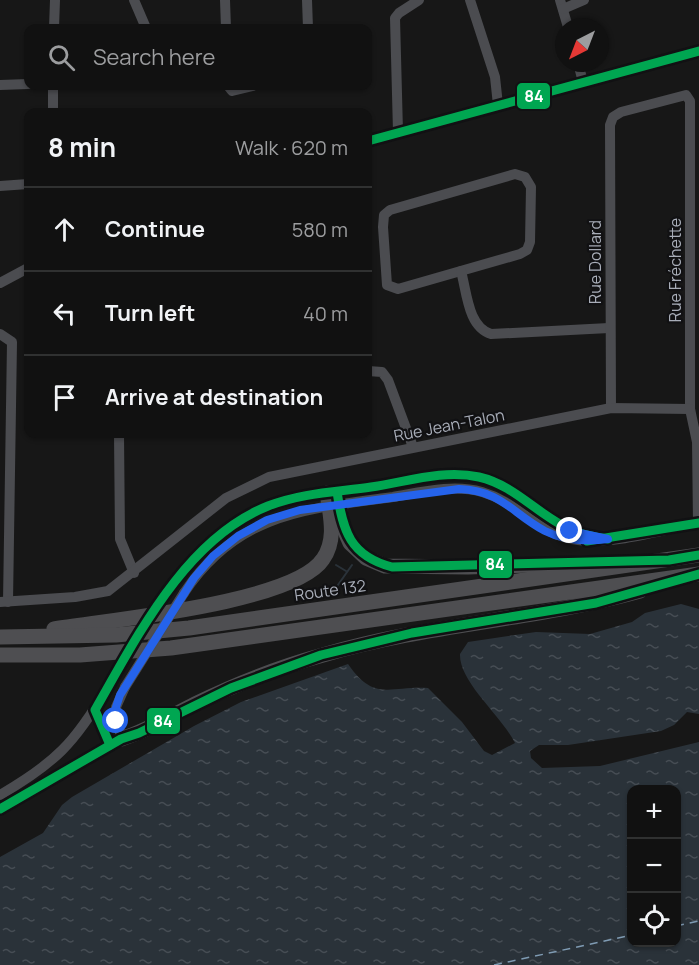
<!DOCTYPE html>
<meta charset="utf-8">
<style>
:root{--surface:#111;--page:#1a1a1a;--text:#f1f3f6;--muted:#9c9d9f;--line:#303131}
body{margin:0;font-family:Manrope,sans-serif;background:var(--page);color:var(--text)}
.controls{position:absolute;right:18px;bottom:18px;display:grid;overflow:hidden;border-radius:12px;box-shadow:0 2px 4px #0004}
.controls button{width:54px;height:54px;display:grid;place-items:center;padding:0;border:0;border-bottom:2px solid var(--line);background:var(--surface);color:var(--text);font:30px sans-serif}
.compass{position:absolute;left:555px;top:18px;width:54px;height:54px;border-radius:50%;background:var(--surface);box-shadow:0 2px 4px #0004;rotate:222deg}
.stop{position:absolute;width:18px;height:18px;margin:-14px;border:4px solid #2563eb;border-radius:50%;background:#fff}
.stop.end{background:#2563eb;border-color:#fff;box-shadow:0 2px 6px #0008}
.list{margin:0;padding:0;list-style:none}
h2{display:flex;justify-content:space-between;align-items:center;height:78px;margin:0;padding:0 24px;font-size:26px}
h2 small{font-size:20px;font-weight:400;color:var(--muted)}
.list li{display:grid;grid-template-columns:39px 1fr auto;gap:18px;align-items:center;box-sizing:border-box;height:84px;padding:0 24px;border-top:2px solid var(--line)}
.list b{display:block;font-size:22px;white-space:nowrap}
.list em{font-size:20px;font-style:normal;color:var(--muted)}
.icon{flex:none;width:33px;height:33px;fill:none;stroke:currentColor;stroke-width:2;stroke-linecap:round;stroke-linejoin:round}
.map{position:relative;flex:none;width:699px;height:965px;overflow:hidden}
.search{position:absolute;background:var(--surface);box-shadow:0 2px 4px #0004;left:24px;top:24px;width:348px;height:66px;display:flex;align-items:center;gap:15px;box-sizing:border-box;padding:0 21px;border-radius:12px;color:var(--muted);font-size:22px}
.panel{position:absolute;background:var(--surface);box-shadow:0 2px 4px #0004;left:24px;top:108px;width:348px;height:330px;border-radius:12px}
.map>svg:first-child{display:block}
.water{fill:url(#water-ripples);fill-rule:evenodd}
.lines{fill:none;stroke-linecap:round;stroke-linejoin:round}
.stream{stroke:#2a3239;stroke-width:2}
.ferry{stroke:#7f9bb3;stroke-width:1.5;stroke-dasharray:8 6;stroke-linecap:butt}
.minor{stroke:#4b4c50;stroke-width:10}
.highway{stroke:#4e4e51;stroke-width:15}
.minor-bridge{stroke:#4b4c50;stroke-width:10}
.bus-1-casing{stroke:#111113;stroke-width:14}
.bus-1{stroke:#00a651;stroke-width:9}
.route{stroke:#2563eb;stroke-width:8}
.labels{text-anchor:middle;stroke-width:4.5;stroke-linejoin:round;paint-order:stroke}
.street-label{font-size:16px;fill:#a8adb8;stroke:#111113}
.line-badge{stroke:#111113;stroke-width:2}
.badge-label{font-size:16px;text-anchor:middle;font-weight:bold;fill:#fff}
</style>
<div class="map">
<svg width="699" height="965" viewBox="0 0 699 965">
<defs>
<pattern id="water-ripples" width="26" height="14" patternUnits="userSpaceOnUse" patternTransform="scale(1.5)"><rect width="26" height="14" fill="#2a3239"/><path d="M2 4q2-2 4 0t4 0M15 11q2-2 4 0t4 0" fill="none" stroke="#464d54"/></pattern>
</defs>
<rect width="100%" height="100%" fill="#171717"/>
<path class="water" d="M681 604 699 609V714L687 712 674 725 661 731 568 745H539L530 751 531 758 542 768 600 766 699 742V965H0V857L43 833 62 805 72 797 194 726 241 702 348 664C374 702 389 686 428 688L462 722 484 751 492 755 515 743C501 715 459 682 460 654L468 642 536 632 590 634 632 622 645 613ZM632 790H676V942H632Z"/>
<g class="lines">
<g class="stream">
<path d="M336 565 346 571"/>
<path d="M333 592 352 565"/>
</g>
<g class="ferry">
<path d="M676 926 699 921"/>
<path d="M494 965 632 935"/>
</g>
<g class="minor">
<path d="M134 0 146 28"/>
<path d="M225 0 226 28"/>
<path d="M307 0 308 28"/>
<path d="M470 0 495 77 498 105"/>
<path d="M560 0 568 27"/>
<path d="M563 9 584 0"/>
<path d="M54 28 55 0"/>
<path d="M578 63 583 82"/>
<path d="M0 85 28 84"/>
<path d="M228 86 232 91 253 86"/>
<path d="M53 112V86"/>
<path d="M398 132 395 18 399 13 419 0"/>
<path d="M368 141 699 51"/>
<path d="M515 174 525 177 531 187 530 242 527 250 520 254 398 289 387 285 383 227 384 215 390 210Z"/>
<path d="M0 186 28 184"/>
<path d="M461 271C467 293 468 327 491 334L609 328"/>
<path d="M0 283 28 268"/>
<path d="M0 334 12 342 8 602"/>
<path d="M368 371 382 372 388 380 413 447"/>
<path d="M611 408 610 125 613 117 621 112 686 95 690 101V409L697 442 698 523"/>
<path d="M119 434 120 539 134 573"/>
<path d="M184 593C237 513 305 509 393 497 422 492 453 484 482 492 520 503 537 535 578 540 614 545 663 529 699 523"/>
<path d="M165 596C229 499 286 499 392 484 422 479 456 469 487 479 524 490 547 526 584 536"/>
<path d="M0 602 75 597 108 591 226 498 269 477 611 408 690 409"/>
<path d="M95 710 110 745"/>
<path d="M0 795C55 763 75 743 107 688"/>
<path d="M0 809 121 739 116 707 125 687"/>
</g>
<g class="highway">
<path d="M337 497 343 527 350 543 366 558 385 566 468 567 588 563"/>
<path d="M54 629C109 620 294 603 323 559 337 539 330 515 327 493"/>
<path d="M0 637 116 635 189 628 699 555"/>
<path d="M0 655H80L171 648 699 574"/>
<path d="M121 739C147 731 171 716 195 704 236 684 279 667 323 655 427 624 536 620 640 591"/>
</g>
<g class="minor-bridge">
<path d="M125 687 184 593"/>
<path d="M107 688 165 596"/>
</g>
<g class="bus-1-casing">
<g id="bus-1">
<path d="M368 141 699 51"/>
<path d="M337 492C343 531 350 556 392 567L669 560 699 555"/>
<path d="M587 541 699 523"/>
<path d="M110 745 95 710C137 637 185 539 268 506 301 493 336 492 371 487 406 482 443 469 479 477 514 485 537 514 569 529 581 535 594 537 608 539"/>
<path d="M0 809 121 739 139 733 231 688 321 655 412 633 596 603 699 574"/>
</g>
</g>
<use href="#bus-1" class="bus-1"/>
</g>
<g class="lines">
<path class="route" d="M116 721V707L120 695 194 578 213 556 238 536 267 520 300 510 459 489C503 491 511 513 545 531 565 541 586 542 608 539L570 531"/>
</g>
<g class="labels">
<g class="street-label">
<text transform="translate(595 262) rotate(-90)" y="6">Rue Dollard</text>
<text transform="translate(675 270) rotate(-90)" y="6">Rue Fréchette</text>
<text transform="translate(449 425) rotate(-11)" y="6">Rue Jean-Talon</text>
<text transform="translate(330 590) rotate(-8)" y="6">Route 132</text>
</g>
</g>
<g class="line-badge">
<rect x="516" y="82" width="35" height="28" rx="6" fill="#00a651"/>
<rect x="478" y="550" width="35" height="29" rx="6" fill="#00a651"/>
<rect x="146" y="707" width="35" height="28" rx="6" fill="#00a651"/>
</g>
<g class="badge-label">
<text x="534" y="102">84</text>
<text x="495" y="570">84</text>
<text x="163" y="727">84</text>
</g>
</svg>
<div class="controls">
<button>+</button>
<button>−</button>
<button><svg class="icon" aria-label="locate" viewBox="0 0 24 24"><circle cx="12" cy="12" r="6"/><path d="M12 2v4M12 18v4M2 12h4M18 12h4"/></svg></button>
</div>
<svg class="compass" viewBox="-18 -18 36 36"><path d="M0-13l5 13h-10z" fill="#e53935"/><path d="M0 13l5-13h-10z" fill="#9c9d9f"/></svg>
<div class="stop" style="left:116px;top:721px"></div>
<div class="stop end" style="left:570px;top:531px"></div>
<div class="search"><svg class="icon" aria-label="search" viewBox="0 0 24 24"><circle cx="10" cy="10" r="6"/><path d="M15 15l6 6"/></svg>Search here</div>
<section class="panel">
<h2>8 min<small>Walk · 620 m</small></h2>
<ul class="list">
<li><svg class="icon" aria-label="ahead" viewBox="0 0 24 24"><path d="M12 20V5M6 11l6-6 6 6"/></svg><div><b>Continue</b></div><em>580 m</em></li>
<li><svg class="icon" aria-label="left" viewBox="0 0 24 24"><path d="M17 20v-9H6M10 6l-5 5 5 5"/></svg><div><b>Turn left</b></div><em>40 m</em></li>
<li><svg class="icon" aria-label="arrive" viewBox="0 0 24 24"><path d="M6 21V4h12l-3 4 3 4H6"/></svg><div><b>Arrive at destination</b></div></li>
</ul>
</section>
</div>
